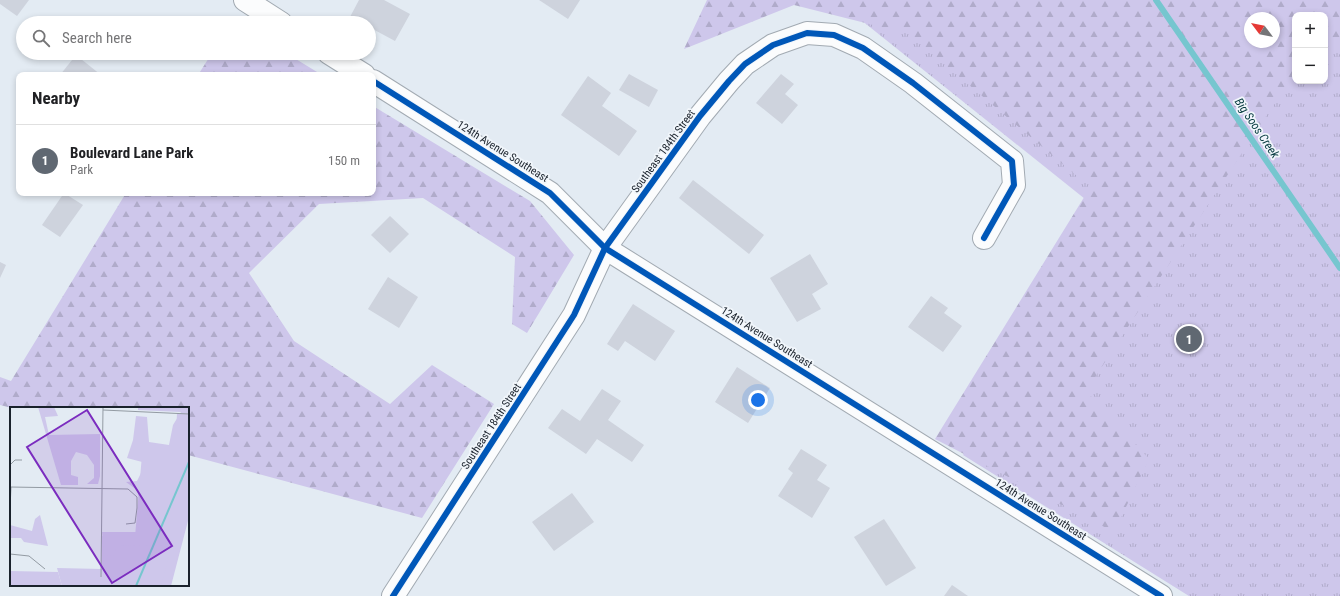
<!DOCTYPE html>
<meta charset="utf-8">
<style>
:root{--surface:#fff;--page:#f6f6f6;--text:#202124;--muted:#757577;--line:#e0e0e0;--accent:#606872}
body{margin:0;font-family:"Roboto Condensed",sans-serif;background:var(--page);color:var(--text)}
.controls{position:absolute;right:12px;top:12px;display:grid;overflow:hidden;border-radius:8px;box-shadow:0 2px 6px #0003}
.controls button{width:36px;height:36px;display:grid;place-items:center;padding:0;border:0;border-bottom:1px solid var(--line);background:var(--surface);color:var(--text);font:20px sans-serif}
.compass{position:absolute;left:1244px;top:12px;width:36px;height:36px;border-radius:50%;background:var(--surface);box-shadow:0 2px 6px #0003;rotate:302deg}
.you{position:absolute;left:758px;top:400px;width:14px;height:14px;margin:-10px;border:3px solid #fff;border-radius:50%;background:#1a73e8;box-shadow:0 0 0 6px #1a73e833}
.badge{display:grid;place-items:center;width:26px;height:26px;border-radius:50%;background:var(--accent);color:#fff;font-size:13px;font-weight:700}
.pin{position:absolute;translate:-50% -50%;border:2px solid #fff;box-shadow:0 1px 4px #0006}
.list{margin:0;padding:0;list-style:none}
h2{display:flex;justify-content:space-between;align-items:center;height:52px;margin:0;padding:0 16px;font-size:17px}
h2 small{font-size:13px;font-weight:400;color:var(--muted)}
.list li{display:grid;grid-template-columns:26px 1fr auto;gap:12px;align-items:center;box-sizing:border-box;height:72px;padding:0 16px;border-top:1px solid var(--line)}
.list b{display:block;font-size:15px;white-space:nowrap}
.list p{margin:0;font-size:13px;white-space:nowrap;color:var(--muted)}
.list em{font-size:13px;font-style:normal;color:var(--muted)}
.icon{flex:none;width:22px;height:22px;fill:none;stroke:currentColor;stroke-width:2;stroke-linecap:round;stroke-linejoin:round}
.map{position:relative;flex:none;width:1340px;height:596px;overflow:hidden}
.search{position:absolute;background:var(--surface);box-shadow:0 2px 6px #0003;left:16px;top:16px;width:360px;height:44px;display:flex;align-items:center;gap:10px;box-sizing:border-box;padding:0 14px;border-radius:22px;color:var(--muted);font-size:15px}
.panel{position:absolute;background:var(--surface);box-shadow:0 2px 6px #0003;left:16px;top:72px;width:360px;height:124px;border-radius:8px}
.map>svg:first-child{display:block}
.grass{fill:url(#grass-tufts);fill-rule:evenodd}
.forest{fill:url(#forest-firs);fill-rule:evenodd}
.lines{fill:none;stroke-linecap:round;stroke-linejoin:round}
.stream{stroke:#76c6cf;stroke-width:6}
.building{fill:#ced3dd}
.minor-casing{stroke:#a2aab2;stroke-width:24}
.minor{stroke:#fbfcfd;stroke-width:22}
.cycleway-casing{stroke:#f1f6fb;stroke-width:8}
.cycleway{stroke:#0057b8;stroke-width:6}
.labels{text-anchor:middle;stroke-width:3.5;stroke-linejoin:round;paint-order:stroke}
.street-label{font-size:11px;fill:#1a222c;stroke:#f1f6fb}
.water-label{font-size:12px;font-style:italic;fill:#073b40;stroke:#f1f6fb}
.inset-river{fill:none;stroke:#76c6cf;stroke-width:2}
.inset-road{fill:none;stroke:#939ba3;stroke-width:1}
.view{fill:#7b2cbf;fill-opacity:0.15;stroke:#7b2cbf;stroke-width:2}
.inset-edge{fill:none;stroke:#1a222c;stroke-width:2}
</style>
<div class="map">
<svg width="1340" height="596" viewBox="0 0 1340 596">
<defs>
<pattern id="grass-tufts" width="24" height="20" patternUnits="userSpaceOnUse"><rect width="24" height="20" fill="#cec7eb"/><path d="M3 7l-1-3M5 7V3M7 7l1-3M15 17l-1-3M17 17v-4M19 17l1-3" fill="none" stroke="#b0abca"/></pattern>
<pattern id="forest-firs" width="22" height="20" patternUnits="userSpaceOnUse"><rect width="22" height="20" fill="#cec7eb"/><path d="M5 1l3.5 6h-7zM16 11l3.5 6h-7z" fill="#b0abca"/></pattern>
</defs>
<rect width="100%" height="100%" fill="#e3ebf3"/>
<path class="grass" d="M836 0H1340V596H1189L963 455 1115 223ZM1295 15H1325V81H1295ZM1250 18H1274V42H1250Z"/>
<g class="forest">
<path d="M707 0H1340V49H1325V15H1295V72L1086 391 1149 459 1114 532 935 439 1091 186 1073 173 909 34 794 5 684 49ZM1250 18H1274V42H1250Z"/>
<path d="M212 53H286L322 75H198Z"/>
<path d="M373 106 530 201 574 255 527 333 512 324 515 257 423 198 319 204 249 273 294 341 390 404 432 365 494 404 422 518 188 455V408H12L0 405V377L11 381 126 193H373Z"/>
</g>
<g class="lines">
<path class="stream" d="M1156 0 1340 268"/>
</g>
<g class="building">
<path d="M0 0H29L17 16 0 4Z"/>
<path d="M359 0H384L410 14 395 41 369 27V23H361L350 17Z"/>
<path d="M539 0H580L568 19Z"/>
<path d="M76 55 101 75H60Z"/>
<path d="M629 74 658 90 649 107 619 90Z"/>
<path d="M781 74 794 84 785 94 798 105 782 124 756 103Z"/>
<path d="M588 76 611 93 602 106 637 131 619 156 561 115Z"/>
<path d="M693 180 764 235 749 254 679 198Z"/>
<path d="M64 193 83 205 60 237 42 225Z"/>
<path d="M390 216 409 234 390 253 371 235Z"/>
<path d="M810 254 828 284 812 294 821 309 797 322 770 278Z"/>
<path d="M0 262 6 265 0 278Z"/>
<path d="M388 277 418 297 399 328 368 309Z"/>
<path d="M931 296 948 308 944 313 962 326 943 352 908 327Z"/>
<path d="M633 304 675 331 655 361 625 341 618 351 607 344Z"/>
<path d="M737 367 770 388 748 423 715 402Z"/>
<path d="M602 389 621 401 608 420 644 445 632 462 597 439 586 454 548 428 562 409 580 421Z"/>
<path d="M801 449 827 465 817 480 830 488 812 518 778 496 793 473 788 469Z"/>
<path d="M572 493 594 522 554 551 532 522Z"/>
<path d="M884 519 916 568 886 586 854 537Z"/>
<path d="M952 585 968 596H944Z"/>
</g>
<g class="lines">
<g class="minor-casing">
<g id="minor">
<path d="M245 0 281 23"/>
<path d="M329 53 364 75"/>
<path d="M373 81 550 193 605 248 1161 596"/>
<path d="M393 596 574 315 605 248 700 116 729 81 745 64 773 45 807 33 834 35 863 48 913 83 1012 161 1014 185 984 238"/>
</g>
</g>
<use href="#minor" class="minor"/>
<g class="cycleway-casing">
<g id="cycleway">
<path d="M373 81 550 193 605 248 1161 596"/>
<path d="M393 596 574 315 605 248 700 116 729 81 745 64 773 45 807 33 834 35 863 48 913 83 1012 161 1014 185 984 238"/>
</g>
</g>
<use href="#cycleway" class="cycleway"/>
</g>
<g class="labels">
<g class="street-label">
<text transform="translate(503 151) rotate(32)" y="4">124th Avenue Southeast</text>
<text transform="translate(663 151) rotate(-54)" y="4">Southeast 184th Street</text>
<text transform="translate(767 337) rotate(32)" y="4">124th Avenue Southeast</text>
<text transform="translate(491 426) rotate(-57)" y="4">Southeast 184th Street</text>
<text transform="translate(1041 509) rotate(32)" y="4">124th Avenue Southeast</text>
</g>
<g class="water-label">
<text transform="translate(1257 128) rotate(56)" y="4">Big Soos Creek</text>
</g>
</g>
<g transform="translate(10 407)">
<rect width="179" height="179" fill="#e3ebf3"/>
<path d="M179 0 158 179H52L47 161 92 162V129L125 130 132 48 165 50 167 6 174 7Z" fill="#cec7eb"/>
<path d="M28 0H44L48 9 35 10 39 28 90 27V69L88 77H77L84 71V58L77 48 66 45 61 54V68L68 70V78H51ZM128 0H179V110L161 179H151L160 146 155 139 107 138 104 148 94 149 92 125H128L131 97 127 83 116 75 127 74 136 56 117 51 123 33 126 9 137 10 139 35 159 38 163 18 171 5 128 3ZM30 108 38 139 14 135 11 131H0V118L22 124 25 112ZM0 164 48 165 52 179H0Z" fill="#cec7eb"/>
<path class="inset-river" d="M126 179 179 55"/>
<path class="inset-road" d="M93 3 179 7M0 58 5 53H12M0 80 118 82 127 90V101L125 116 116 117M0 101 1 80M0 147 19 149 35 162M91 170 93 0"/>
<path class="view" d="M77 3 162 139 102 176 17 40Z"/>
<rect width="179" height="179" class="inset-edge"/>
</g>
</svg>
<div class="controls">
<button>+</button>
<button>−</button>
</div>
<svg class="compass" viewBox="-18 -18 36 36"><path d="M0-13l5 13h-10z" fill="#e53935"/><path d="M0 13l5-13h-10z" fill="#757577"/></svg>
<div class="you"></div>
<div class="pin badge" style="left:1189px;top:339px">1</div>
<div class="search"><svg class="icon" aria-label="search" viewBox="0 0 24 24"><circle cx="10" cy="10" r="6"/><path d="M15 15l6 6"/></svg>Search here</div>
<section class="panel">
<h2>Nearby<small></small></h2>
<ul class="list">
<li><span class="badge">1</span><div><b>Boulevard Lane Park</b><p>Park</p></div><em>150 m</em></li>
</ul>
</section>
</div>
